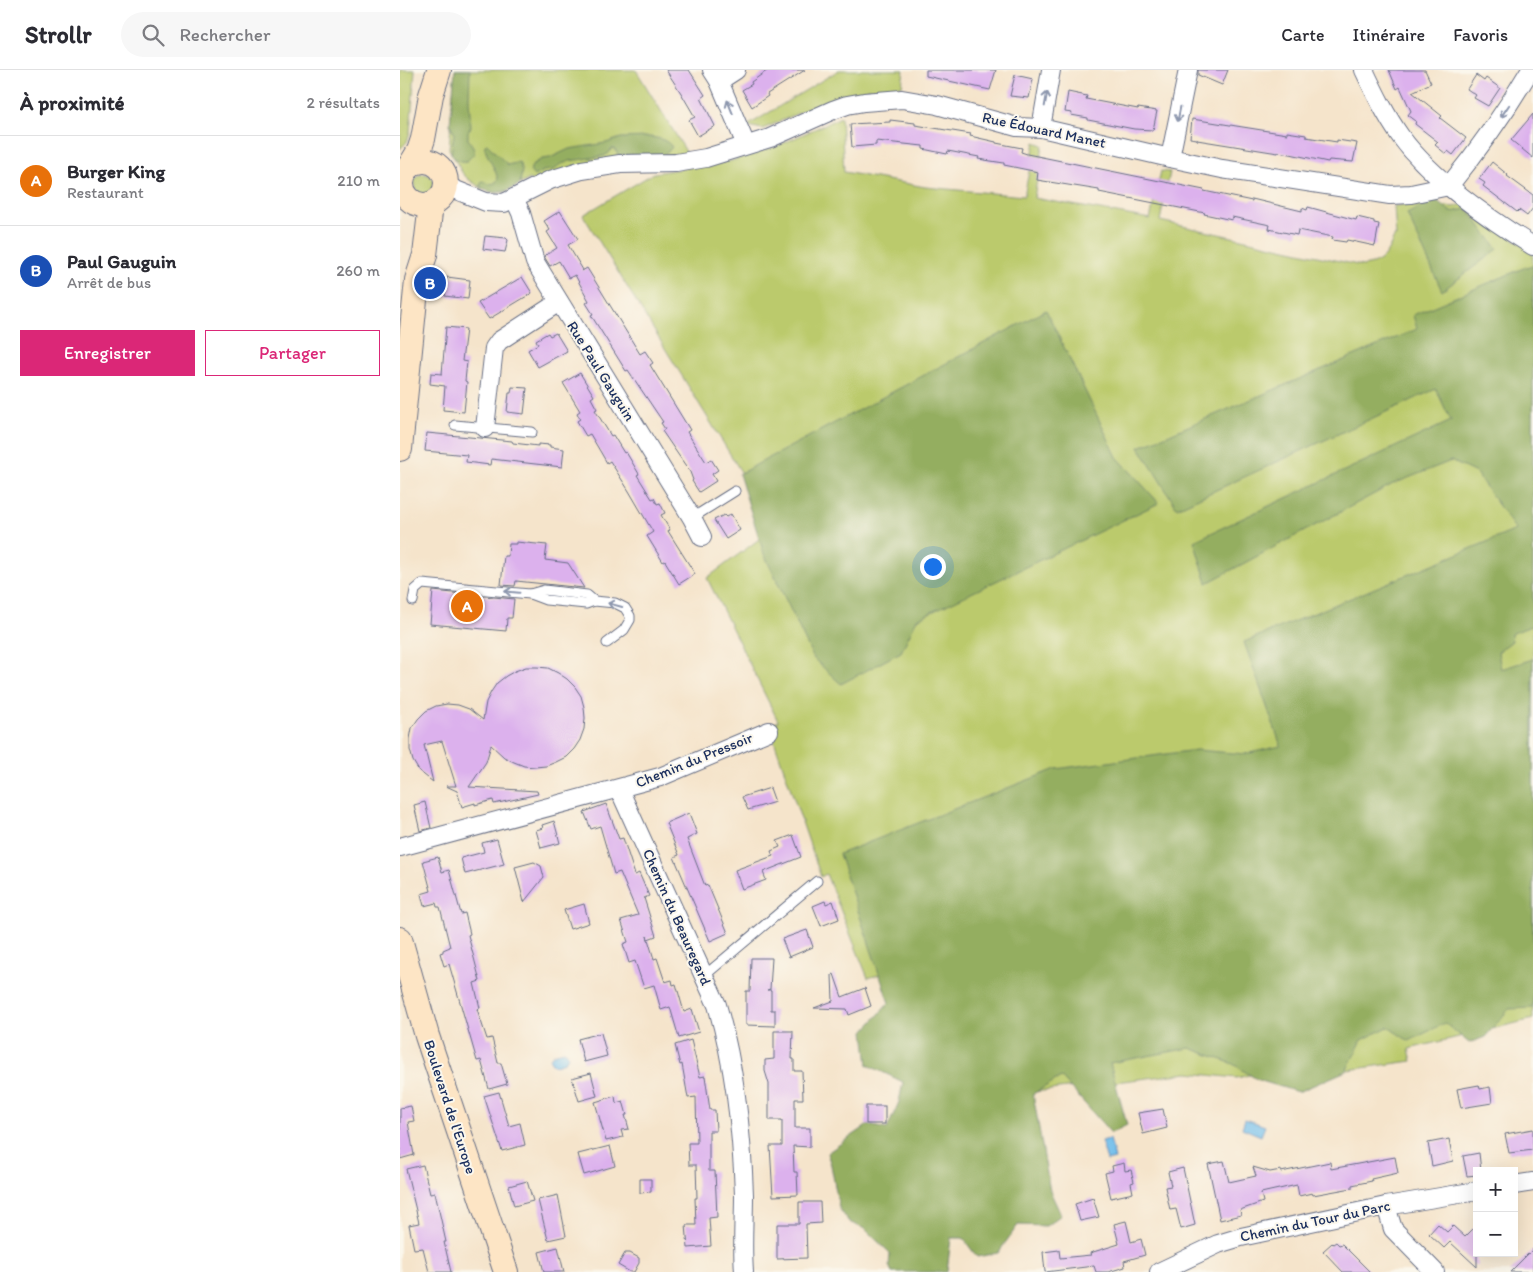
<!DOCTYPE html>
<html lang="fr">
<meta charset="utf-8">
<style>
:root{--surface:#fff;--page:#f7f7f7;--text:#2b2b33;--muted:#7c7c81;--line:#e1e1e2;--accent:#db2777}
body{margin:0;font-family:Itim,sans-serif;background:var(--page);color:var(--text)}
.controls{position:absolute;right:15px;bottom:15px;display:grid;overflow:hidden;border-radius:0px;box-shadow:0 5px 20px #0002}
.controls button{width:45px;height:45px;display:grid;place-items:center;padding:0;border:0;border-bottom:1px solid var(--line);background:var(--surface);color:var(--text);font:25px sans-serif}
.you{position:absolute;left:532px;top:496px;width:18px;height:18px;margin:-12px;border:4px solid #fff;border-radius:50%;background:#1a73e8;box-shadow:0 0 0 8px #1a73e833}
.badge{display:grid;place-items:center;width:32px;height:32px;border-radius:50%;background:var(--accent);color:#fff;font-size:16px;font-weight:700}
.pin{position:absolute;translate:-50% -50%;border:2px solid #fff;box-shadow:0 1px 5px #0006}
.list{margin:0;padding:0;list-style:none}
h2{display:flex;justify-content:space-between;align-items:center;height:65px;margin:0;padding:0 20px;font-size:21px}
h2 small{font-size:16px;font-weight:400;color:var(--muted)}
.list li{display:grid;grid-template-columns:32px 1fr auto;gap:15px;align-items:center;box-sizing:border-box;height:90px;padding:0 20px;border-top:1px solid var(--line)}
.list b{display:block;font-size:19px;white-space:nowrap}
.list p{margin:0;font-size:16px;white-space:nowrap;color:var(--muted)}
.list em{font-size:16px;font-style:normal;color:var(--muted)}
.actions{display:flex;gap:10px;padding:15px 20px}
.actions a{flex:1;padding:11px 0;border:1px solid var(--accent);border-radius:0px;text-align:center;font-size:18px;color:var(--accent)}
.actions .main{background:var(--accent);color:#fff}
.icon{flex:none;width:28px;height:28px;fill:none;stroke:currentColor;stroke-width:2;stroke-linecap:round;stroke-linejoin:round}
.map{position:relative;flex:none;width:1133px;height:1202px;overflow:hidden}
header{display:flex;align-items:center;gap:30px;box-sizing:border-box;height:70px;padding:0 25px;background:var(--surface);border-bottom:1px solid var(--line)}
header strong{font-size:24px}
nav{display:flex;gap:28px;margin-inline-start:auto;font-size:18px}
.search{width:350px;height:45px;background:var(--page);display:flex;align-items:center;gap:12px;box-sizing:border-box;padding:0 18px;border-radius:28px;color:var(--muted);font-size:19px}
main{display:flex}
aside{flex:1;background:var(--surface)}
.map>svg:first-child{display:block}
.green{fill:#bbca6c;stroke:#6b7c65}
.forest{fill:#94ae60;stroke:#586e5f}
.water{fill:#71beeb;stroke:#4676a4}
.building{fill:#dcb1ed}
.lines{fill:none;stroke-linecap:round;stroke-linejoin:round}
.service-casing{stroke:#676e84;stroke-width:11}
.minor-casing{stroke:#676e84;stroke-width:20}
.secondary-casing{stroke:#676e84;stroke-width:26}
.service{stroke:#fff;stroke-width:9}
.minor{stroke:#fff;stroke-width:18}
.secondary{stroke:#fde5c5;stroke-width:24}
.oneway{stroke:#8d97ae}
.labels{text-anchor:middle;stroke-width:4;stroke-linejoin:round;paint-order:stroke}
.street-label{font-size:15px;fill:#1b2f5e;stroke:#fbf7ec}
</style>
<header>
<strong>Strollr</strong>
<div class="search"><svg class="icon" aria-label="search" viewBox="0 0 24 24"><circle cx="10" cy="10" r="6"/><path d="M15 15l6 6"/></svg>Rechercher</div>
<nav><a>Carte</a><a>Itinéraire</a><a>Favoris</a></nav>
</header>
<main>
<aside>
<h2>À proximité<small>2 résultats</small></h2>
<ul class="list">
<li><span class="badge" style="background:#e8710a">A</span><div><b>Burger King</b><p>Restaurant</p></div><em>210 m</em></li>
<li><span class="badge" style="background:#1a4fb4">B</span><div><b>Paul Gauguin</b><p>Arrêt de bus</p></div><em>260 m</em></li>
</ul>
<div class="actions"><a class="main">Enregistrer</a><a>Partager</a></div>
</aside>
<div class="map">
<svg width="1133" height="1202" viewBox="0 0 1133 1202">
<rect width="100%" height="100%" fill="#fbf7ec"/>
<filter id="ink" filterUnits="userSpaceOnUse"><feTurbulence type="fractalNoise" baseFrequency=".02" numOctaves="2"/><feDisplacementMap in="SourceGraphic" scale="10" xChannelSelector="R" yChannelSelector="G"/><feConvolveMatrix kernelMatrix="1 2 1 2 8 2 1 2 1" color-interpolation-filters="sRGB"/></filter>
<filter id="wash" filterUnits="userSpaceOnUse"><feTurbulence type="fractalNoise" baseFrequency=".0096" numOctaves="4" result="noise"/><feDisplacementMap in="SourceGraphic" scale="20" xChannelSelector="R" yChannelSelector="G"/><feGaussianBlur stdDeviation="1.12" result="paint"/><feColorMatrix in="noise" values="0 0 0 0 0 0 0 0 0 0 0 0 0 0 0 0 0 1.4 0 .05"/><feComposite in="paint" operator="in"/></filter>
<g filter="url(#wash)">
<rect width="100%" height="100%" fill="#f5e4cb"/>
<g class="green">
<path d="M0 0H15L10 62 7 72 0 79Z"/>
<path d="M55 0H236L287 83 131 111 130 109 105 122 95 123 81 119V118L68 109 63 104 49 79Z"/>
<path d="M439 0H504L502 16 469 19 439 26 423 32 363 59 347 56Z"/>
<path d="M441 47 444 102 525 117 624 126 635 72 643 75 634 128 750 149 761 101 770 102 760 151 962 196C985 193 986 185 995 165L996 167 994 136 1032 131 1040 135 1054 137 1063 134 1133 182V949L1009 979 1012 991 890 1008 886 996 837 1008 788 1003 618 1024 503 898 468 908 426 804 421 807 369 656 378 651 307 508 394 443 349 437 346 410 183 145 254 103 331 91 377 76Z"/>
<circle cx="24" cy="114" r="10"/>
</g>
<g class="forest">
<path d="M55 0H70L69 31 71 57 68 62V69L74 78V84L67 91C61 92 55 90 51 84L54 63 50 54Z"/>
<path d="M249 67C258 68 266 69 272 77L264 86 222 85H218L215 79 212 78 209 83 204 86 170 91 159 95 154 100 143 101 134 106 130 101 132 95 142 89 150 88 169 79 206 73 221 68Z"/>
<path d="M87 74 108 95 119 92 122 100 120 114C106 122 93 127 80 116L82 111 90 114 95 113 98 109C95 97 87 88 84 76Z"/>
<path d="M1035 129 1051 142 1067 139 1098 179 1042 221 1007 144Z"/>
<path d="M1133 195V555L1111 564 1112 571 1098 582 1101 599 1133 589V938L1109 939 1085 967 1069 973 1045 953 1009 971 988 957 962 970 946 1001 898 1022 858 1010 833 994 790 978 710 993 727 1055 711 1063 661 1007 633 1024 650 1121 661 1145 646 1156 618 1155 598 1183 577 1187 563 1168H551L547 1202H492L489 1196 490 1183 465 1159 449 1152 439 1138 431 1095 427 1083 468 1055 487 1059 499 1032 503 1012 468 995 464 961 489 933 439 784 656 699 796 680 845 684 881 676 844 572 1116 460 1076 403 1051 391 993 414 807 513 794 471 1051 351 1036 319 777 438 739 377 1017 259 1013 245 1126 197Z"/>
<path d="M646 240 717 387 759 433 517 549 501 582 441 614 414 589 364 484 339 404Z"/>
</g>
<g class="water">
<path d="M164 981 167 983 168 986 165 992 155 995 151 992 150 989 153 984Z"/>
<path d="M845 1049 865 1056 861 1066 842 1058Z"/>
<path d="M710 1069 715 1089 707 1091 701 1071Z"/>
</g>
<g id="blocks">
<g class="building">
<path d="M266 0H289L305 25 301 28 315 56 298 66 289 50 295 47 281 23Z"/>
<path d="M368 0H405L367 24 368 26 352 37 342 20 352 14 351 12Z"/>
<path d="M526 0H596L590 20 526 6Z"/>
<path d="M798 0H828L822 15 798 5Z"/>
<path d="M989 0H1025L1031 13 1012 22 1042 46 1040 48 1066 68 1053 85 1048 81 1046 84 1035 75 1038 72 1015 54 1016 51 1008 45 1011 41 1000 17 997 19Z"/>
<path d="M615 5 633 9 629 28 610 26Z"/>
<path d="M1076 5 1084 11 1086 8 1100 18 1088 36 1074 28 1076 25 1067 19Z"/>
<path d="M668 22 687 26 686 29 738 39V38L757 41 753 60 734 59 688 50V48L671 45 672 43 665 42Z"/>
<path d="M1133 44V88L1111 70Z"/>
<path d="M792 49 887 64V62L906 65V67L937 72V70L957 73 953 92 929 90 928 92 890 84 878 82V83L797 70V69L790 68Z"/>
<path d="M490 50 515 53V55L571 64 570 66 596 72V73L622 78 621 82 627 84 804 120V121L852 131V129L902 141V138L907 140 908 137 956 150 957 147 974 151V153L979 154 975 176 947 170 946 172 932 170 933 167 898 160 897 165 869 159 870 155 832 147V150L804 144 805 143 699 122V120L637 110 638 102 604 95V93L578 89 579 87 548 81 547 84 523 79V76L476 71V75L452 77 450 54 490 52Z"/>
<path d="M1092 92 1108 105 1107 106 1133 125V138L1127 146 1119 140 1117 142 1083 116 1085 113 1079 109Z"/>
<path d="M160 141 178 169 168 175 183 200 182 201 187 198 240 284 245 281 253 293 250 295 290 360 287 362 306 392 311 389 318 400 312 404 316 411 299 422 292 411 293 410 290 402 262 361 265 359 261 353 263 352 228 300 226 301 191 245 193 244 186 233 189 231 175 205 169 208 159 191 150 196 145 188 144 186 157 178 147 162 150 160 144 151Z"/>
<path d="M85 166 106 168 108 170 105 182 83 179Z"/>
<path d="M47 207 70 210 68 229 45 226Z"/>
<path d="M122 207 132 223 89 249 78 233Z"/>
<path d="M46 257 66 259 62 291 67 292 65 311 67 312 64 342 43 340 45 316 30 314 31 303 42 304Z"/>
<path d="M148 263 150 266 156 263 167 281 138 297 128 280 138 274 136 270Z"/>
<path d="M180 303 194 326 191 328 197 339 195 340 211 366 213 365 224 383 226 382 239 404 237 405 252 429 254 428 257 434 260 433 265 443 261 445 270 460 268 461 295 504 279 514 265 491 263 492 247 466 253 462 229 421 210 391 207 393 190 364 186 366 177 351 180 349 177 343 180 341 163 313Z"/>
<path d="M112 317 127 318 124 344 107 342 109 323H111Z"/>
<path d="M27 363 112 371 113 373 138 376V374L150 375V377L164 379 162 397 91 389 90 395 66 392 67 385 25 381Z"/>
<path d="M331 444 340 460 326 469 314 450 324 445 326 447Z"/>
<path d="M116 472 147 475 145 490 168 493 184 518 116 511 115 516 101 515 104 486H108L109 474H116Z"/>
<path d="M33 521 114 529 112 548H107L106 561 30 554Z"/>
<path d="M126 597H137L148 598 158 603 167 609 175 617 181 626 184 637 185 648 184 659 180 670 174 679 166 687 156 692 146 696 135 697 124 696 114 692 104 687 91 675 86 692 69 717 137 721 138 724 94 734 93 730 75 735V733L62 737 57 721 46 716H56L42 671 24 675 33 712 19 701 13 691 10 680V669L12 658 18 649 26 641 36 636 47 634 58 635 69 639 83 650 86 632 91 622 97 613 106 606 115 601Z"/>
<path d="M370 718 375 732 348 740 342 727Z"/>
<path d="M25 732 31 758 20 761 14 735Z"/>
<path d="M206 734 219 769 223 768 235 805 239 803 249 826 244 828 256 866 248 869 247 866 254 889 257 888 265 912 272 910 273 915 276 914 284 942 292 939 299 962 279 968 270 937 261 940 254 915 244 918 235 891 229 893 223 874 228 872 221 850 238 845 220 802 214 804 200 756 191 759 184 742Z"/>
<path d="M289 743 297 764 287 769 305 816 308 815 328 863 310 871 274 787 279 785 266 753Z"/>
<path d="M154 751 160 773 141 778 136 760 143 758 142 755Z"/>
<path d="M393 765 401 787 363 802 366 810 342 819 335 800 373 786 371 781 380 777 377 771Z"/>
<path d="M97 769 104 794 65 804 61 788 84 782 82 773Z"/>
<path d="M38 787 42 802 49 800 61 844 65 843 70 864 68 865 80 911 74 913 80 938 77 939 87 969 92 968 98 993H101L107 1014 89 1019 81 990 77 991 49 894 44 896 40 883 43 882V880L50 877 40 837H37L36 833 24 836 21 824 31 821 23 791Z"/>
<path d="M134 792 141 796 144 807 124 832 115 797Z"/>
<path d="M425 831 426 834 433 831 439 849 421 856 413 836Z"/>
<path d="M184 834 189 853 170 859 164 840Z"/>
<path d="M407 860 413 877 389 887 382 869Z"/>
<path d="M351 888H372L370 919 367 920H371V940H375V956L346 955V921H350Z"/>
<path d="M434 904 442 927 465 918 471 936 449 945 447 939 414 938 433 931 432 905Z"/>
<path d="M374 961H393L392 989H394V1001H402L403 1029H395V1058H410V1077L393 1076 394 1102H397L398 1125 373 1126 370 1076H382V1050H369V1014L365 1001V990L374 989Z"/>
<path d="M201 963 207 986 184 992 178 969Z"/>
<path d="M291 970 300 1007 305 1006 310 1040H315L316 1061H309V1101H315L317 1147 309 1148 311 1176 288 1178 286 1155H296L295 1128H297L296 1095H289L288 1073H297L296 1027 288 1028 282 994 280 995 275 975Z"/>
<path d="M191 1003 197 1026 179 1031 172 1008Z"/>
<path d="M1079 1015 1080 1019 1090 1017 1092 1033 1061 1038 1057 1019Z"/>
<path d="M99 1022 109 1056 120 1053 125 1075 102 1081 84 1026Z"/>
<path d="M215 1026 216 1033 223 1031 227 1045H225L229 1059 221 1060 223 1067 206 1071 195 1032Z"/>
<path d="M11 1036 14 1051 8 1052 14 1085 0 1089V1038Z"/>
<rect x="466" y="1036" width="19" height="18"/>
<path d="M763 1039 767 1058 743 1064 738 1043Z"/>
<path d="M1133 1059V1080L1109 1083 1105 1064Z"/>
<path d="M1049 1069 1053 1091 1032 1096 1028 1073Z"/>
<path d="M210 1076 215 1096 184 1105 178 1084Z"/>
<path d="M1079 1083 1081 1101H1077V1105L1067 1106 1063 1086Z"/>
<path d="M995 1087 998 1103 971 1109 972 1111 952 1115V1118L913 1125 912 1123 899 1126 897 1115 861 1123 863 1132 840 1140 841 1145 820 1150 808 1094 824 1091 829 1112 856 1106 853 1097 870 1102 881 1100V1102L930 1092 931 1099Z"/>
<path d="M724 1093 725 1101 731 1100 734 1112 731 1113 733 1123 711 1128 705 1103 713 1101 712 1096Z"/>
<path d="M23 1095 30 1124 35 1123 46 1172H44L51 1202H29L23 1178 14 1179 9 1155 19 1153 6 1099Z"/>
<path d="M783 1098 795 1155 781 1159 776 1139 770 1140 765 1117 771 1116 768 1102Z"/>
<path d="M240 1109H251V1122L240 1123Z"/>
<path d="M127 1111 133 1131 114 1136 109 1116Z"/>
<path d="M158 1125 166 1166 148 1170 138 1130Z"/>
<path d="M693 1128 699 1147 680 1151 675 1134Z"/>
<path d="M399 1132H420L421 1153 406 1154 407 1188 377 1189V1154H399Z"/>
<path d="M726 1151 731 1172 741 1169 745 1185 724 1191 725 1197 708 1202H696L694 1196 645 1202 643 1182 659 1180 660 1188 691 1185 690 1183 719 1174 714 1154Z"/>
<path d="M1038 1154 1047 1162 1053 1156 1065 1167 1077 1155V1197L1050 1172 1044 1178 1029 1164Z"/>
<path d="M936 1172 939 1175 942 1174 970 1202H943L923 1181 932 1173 933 1174Z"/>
<path d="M158 1177 164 1202H144L139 1182Z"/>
<path d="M1133 1179V1202H1110Z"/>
<path d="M225 1183H230L239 1188V1193L234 1202H230L218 1195Z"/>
</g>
</g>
</g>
<g filter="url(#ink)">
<use href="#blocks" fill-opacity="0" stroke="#676e84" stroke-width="1"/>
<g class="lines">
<g class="service-casing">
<g id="service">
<path d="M55 355 132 362"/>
<path d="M292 448 335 421"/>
<path d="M130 524 144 520 187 525 194 531"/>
<path d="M13 531 15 520 22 514 130 524 146 530 186 534 194 531 215 533 225 538 230 546V550L224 560 207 573"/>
<path d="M304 906 417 811"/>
</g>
</g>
<g class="minor-casing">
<g id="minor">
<path d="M312 0 319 11 346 75"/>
<path d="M964 0C975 23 986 46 1001 67 1031 108 1089 149 1133 176"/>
<path d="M319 11 336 0"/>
<path d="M641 58 651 0"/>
<path d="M770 88 788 0"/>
<path d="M0 115H2"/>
<path d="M46 116 86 132 104 133 150 110 182 100 220 94 276 93 306 88 370 68 433 40 447 35 464 32 502 29 537 35 617 57 641 58 770 88 822 99 990 125 1011 124 1049 116"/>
<path d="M1049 116C1079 79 1106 41 1130 0"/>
<path d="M114 128 121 143 135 192 292 448 302 467"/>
<path d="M85 358 94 278 99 271 159 232"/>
<path d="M219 719 317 935C335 997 342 1061 344 1125 344 1151 342 1176 344 1202"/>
<path d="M0 777 260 707 369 661"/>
<path d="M1114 1115 1133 1112"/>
<path d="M986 1136 993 1159 1035 1202"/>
<path d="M759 1202 818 1174 841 1167 986 1136 1077 1121"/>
</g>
</g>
<g class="secondary-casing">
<g id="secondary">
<circle cx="24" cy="113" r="22"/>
<path d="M10 96 19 81 23 69 31 25 39 0"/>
<path d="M0 379 17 210 25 185 31 134"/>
<path d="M0 869 27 966 106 1202"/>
</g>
</g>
<use href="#service" class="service"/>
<use href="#minor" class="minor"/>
<use href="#secondary" class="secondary"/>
</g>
<defs><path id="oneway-shaft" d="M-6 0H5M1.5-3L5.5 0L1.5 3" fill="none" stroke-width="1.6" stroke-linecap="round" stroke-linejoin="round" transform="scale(1.25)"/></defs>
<g class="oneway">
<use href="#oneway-shaft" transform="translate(646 29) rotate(-80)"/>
<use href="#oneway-shaft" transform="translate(330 37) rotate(-112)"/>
<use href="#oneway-shaft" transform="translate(1105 41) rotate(124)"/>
<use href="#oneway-shaft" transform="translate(779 44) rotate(101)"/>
<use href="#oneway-shaft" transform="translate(112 522) rotate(-175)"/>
<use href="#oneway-shaft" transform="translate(215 535) rotate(-165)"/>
</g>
</g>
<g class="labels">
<g class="street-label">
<text transform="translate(644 60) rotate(12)" y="5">Rue Édouard Manet</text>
<text transform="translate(201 301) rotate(58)" y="5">Rue Paul Gauguin</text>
<text transform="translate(294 690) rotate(-22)" y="5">Chemin du Pressoir</text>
<text transform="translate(277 847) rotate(66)" y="5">Chemin du Beauregard</text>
<text transform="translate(50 1037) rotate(72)" y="5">Boulevard de l'Europe</text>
<text transform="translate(915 1151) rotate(-12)" y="5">Chemin du Tour du Parc</text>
</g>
</g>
</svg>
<div class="controls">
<button>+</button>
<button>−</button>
</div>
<div class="you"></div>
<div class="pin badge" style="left:67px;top:536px;background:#e8710a">A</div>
<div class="pin badge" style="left:30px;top:213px;background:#1a4fb4">B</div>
</div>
</main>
